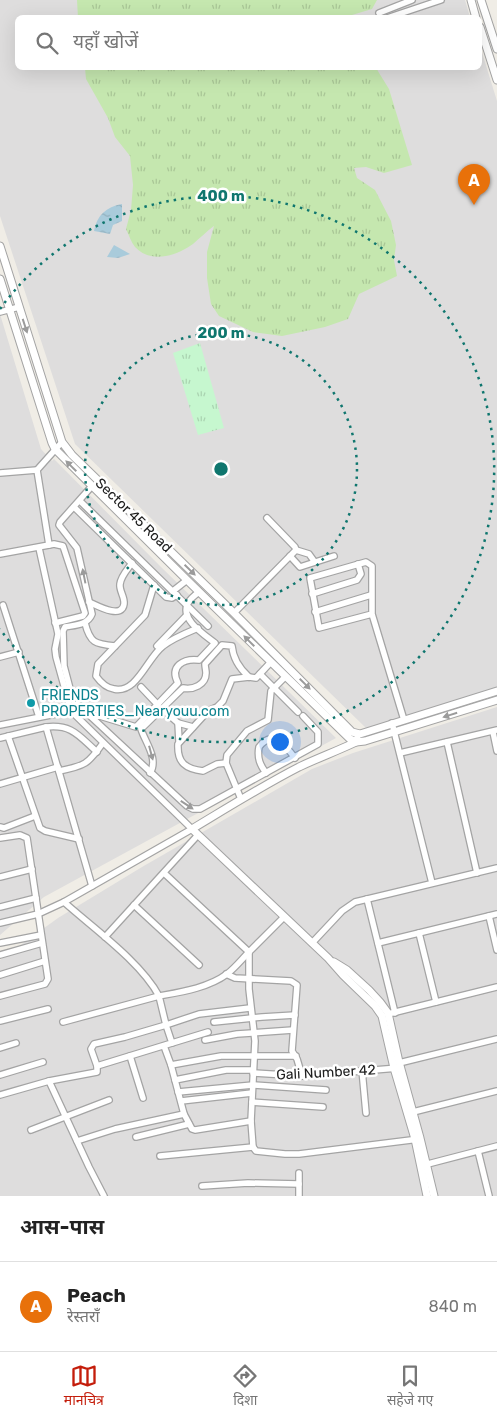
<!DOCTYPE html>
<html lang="hi">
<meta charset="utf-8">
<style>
:root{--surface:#fff;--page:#f6f6f6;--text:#222;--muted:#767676;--line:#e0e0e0;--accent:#c41d0b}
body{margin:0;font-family:Rubik,"Noto Sans Devanagari",sans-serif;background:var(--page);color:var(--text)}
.you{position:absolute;left:279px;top:741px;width:18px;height:18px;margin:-12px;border:4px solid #fff;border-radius:50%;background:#1a73e8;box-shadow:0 0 0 8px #1a73e833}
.badge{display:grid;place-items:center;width:32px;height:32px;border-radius:50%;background:var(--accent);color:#fff;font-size:16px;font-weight:700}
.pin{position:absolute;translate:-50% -41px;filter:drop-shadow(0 1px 2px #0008)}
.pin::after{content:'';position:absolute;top:26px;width:18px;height:15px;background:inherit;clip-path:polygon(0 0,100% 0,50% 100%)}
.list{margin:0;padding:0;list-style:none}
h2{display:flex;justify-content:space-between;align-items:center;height:65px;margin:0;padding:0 20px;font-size:21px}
h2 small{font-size:16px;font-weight:400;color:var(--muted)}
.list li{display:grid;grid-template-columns:32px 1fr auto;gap:15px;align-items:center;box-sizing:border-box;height:90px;padding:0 20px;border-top:1px solid var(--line)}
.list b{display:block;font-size:19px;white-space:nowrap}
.list p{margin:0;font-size:16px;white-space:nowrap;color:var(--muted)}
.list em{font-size:16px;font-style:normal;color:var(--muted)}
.icon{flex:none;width:28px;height:28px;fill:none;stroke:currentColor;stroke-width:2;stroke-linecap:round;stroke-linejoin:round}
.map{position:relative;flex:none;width:497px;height:1196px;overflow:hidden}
.search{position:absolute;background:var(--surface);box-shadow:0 5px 20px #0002;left:15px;right:15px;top:15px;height:55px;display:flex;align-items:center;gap:12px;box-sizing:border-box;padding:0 18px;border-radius:8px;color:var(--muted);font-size:19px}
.sheet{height:155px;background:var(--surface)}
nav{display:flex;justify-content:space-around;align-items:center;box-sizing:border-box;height:70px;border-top:1px solid var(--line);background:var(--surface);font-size:14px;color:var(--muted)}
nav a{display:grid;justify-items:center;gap:2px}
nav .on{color:var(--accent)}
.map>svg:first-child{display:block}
.residential{fill:#dedddd}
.grass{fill:url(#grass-tufts)}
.park{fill:url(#park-tufts)}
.water{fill:url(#water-ripples)}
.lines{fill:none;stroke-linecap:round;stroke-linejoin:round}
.minor-casing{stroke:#a4a4a4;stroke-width:8}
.tertiary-casing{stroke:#a4a4a4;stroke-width:9}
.minor{stroke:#fff;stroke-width:5.5}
.tertiary{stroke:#fff;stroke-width:7}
.oneway{fill:#9b9b9b}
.ring{fill:none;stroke:#0f766e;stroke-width:2.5;stroke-dasharray:2.5 5}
.culture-dot{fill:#0f9aa8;stroke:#fff;stroke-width:2}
.labels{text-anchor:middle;stroke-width:5;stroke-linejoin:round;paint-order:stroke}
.street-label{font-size:14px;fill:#202020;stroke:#fff}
.culture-label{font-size:14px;fill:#0d838f;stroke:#fff;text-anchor:start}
.centre{fill:#0f766e;stroke:#fff;stroke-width:2.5}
.ring-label{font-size:15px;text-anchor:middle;font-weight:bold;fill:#0f766e;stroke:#fff;stroke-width:5;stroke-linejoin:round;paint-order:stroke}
</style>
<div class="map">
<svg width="497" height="1196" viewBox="0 0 497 1196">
<defs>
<pattern id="grass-tufts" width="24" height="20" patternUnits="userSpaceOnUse" patternTransform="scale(1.25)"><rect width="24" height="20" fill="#c5e7af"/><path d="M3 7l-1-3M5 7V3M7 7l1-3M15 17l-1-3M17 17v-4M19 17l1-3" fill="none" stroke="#a9c696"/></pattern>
<pattern id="park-tufts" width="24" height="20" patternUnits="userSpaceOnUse" patternTransform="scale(1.25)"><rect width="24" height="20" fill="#c6f7cf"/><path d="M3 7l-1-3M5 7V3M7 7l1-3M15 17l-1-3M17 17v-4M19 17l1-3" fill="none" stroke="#aad3b1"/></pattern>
<pattern id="water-ripples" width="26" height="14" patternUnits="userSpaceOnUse" patternTransform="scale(1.25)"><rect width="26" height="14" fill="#a9cbdb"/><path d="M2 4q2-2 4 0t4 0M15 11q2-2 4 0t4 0" fill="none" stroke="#91aebc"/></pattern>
</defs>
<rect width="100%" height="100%" fill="#f0ede6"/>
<g class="residential">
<path d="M0 0H465L470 17 18 18V68H480V46L497 101V689L366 728 75 444 0 216Z"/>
<path d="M0 314 41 449 52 461 54 459 161 567 336 738 44 897 0 935Z"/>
<path d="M497 707V1196H0V960L58 918 142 867 312 769 353 753Z"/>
</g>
<g class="grass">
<path d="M77 0H377L372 9 352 15 353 17 78 18Z"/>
<path d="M85 68H376L389 89 412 165 384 173 366 167 354 168 357 178 375 190 391 221 396 245 394 260 397 276 359 294 348 319 325 327 282 336 253 332 219 316 211 304 207 278V252L214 226C207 231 200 238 193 244 176 256 151 264 135 247 131 242 129 235 126 229L131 210 133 185 130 156 115 137 108 118 86 79Z"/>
</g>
<path class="park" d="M200 343 224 428 198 435 173 353Z"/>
<g class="water">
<path d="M122 204V221L113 225 110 234 94 231C97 215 106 207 122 204Z"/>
<path d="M114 245 130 254 118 258 107 257Z"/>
</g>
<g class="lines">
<g class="minor-casing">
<g id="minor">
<path d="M379 13 412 0"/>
<path d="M387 18 441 0"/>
<path d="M0 312 19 307"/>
<path d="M0 473 37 470"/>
<path d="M92 486 60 522 59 525 77 548 92 614C88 625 75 625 65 627L63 631 64 666 73 700 187 806 193 809H200L318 744V732L303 716"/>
<path d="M80 501 208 626"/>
<path d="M74 507 166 597 172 598 177 595"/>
<path d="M49 545 54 544 63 546 85 613 83 616 55 623"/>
<path d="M296 550 309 554 314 561"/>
<path d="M0 554 49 545 37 470 62 442"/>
<path d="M290 556 300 567 334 556"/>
<path d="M154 585 145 615 98 664 96 676C101 683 106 688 114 689 137 694 147 658 163 646 173 638 186 633 198 628"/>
<path d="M173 591 187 580"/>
<path d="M312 594 357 580 361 574 358 564"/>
<path d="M89 602C96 605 122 620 124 604 125 597 119 591 120 584 121 576 127 570 132 563"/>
<path d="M3 605 39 717"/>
<path d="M315 612 371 595"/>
<path d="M234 613 296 550 295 547 267 518"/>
<path d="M372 614 319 628 310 578 366 562 372 566V614L404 720"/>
<path d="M85 623C90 643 95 644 115 646"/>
<path d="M157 646 187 615"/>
<path d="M0 657 19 652"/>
<path d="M260 674 298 712"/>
<path d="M141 687 158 705"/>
<path d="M162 709 178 723 193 727"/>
<path d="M92 717 100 716 136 727 178 683C169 666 184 658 199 660L215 643C205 635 179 619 188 603 190 599 195 595 199 592"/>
<path d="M178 723 179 741"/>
<path d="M392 723 432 883"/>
<path d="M0 725 71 711"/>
<path d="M46 727C72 724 79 736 97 752"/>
<path d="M493 732 497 751"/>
<path d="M8 736 40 828 45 831 79 839"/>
<path d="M0 738 46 727 92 886"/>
<path d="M447 742 477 873"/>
<path d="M400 753 497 730"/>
<path d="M226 763 217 764 203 771C186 769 177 763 178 744L208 711 217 707 223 701 232 679 249 677 256 678 270 663"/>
<path d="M59 771C85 766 88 764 103 743"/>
<path d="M150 773C159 759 145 742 141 729L183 688C193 690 206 685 206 673 206 670 205 667 205 664L222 645 232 646C233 659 239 668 249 677"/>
<path d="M266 773C260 765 257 758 259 747 272 729 286 746 295 758"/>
<path d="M0 784 58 767"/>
<path d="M241 799 226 763 227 755 247 731 268 720 271 691 285 677"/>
<path d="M0 827 4 828 35 816"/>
<path d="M0 838 20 835 27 838 48 979 45 984 0 996"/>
<path d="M164 873 249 952 284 917"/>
<path d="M0 877 32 869"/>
<path d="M367 899 395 1013"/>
<path d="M134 905 199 965"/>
<path d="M0 907 36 898"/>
<path d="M489 916 497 950"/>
<path d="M0 923 38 914 64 902 192 829 71 711 56 657 55 649 58 634 39 548"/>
<path d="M419 933 436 1002"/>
<path d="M105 937 197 836"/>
<path d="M0 943 41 935"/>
<path d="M312 943 342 911 355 902 497 868"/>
<path d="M378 943 497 914"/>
<path d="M249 952V989L255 1041 251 1121 253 1147 256 1151 285 1154H299L419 1139"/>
<path d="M0 955 42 943"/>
<path d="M226 974 235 978 291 981 297 985 292 1051 297 1059 302 1076"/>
<path d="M0 975 45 961"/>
<path d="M392 1013 497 987"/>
<path d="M0 1021 48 1009"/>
<path d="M63 1022 159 996C141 962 93 928 64 902"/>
<path d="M214 1022 262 1017 295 1015"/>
<path d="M205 1040 237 1034 293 1030"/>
<path d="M172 1043 208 1032"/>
<path d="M164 1046 171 1065 221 1056H296"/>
<path d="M0 1048 16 1043"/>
<path d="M130 1056 143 1098"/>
<path d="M399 1063 497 1039"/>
<path d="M171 1065 184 1114 192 1129 195 1130 251 1121"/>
<path d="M97 1066 172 1043 166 1025 199 1014 250 1008"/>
<path d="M362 1070 366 1113"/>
<path d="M253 1073 302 1076 398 1068"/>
<path d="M0 1075 43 1062"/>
<path d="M175 1080 226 1070H253"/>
<path d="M49 1081 97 1072V1066L91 1049 94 1044 125 1037 166 1025 159 996C181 992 208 988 227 974 235 968 242 959 249 952"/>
<path d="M178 1092 253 1085 326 1090"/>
<path d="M0 1095 49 1081 89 1167 104 1196"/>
<path d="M181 1101 252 1093"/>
<path d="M252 1102 323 1107"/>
<path d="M409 1113 497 1091"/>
<path d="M31 1130 109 1100"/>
<path d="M136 1137 189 1124"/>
<path d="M77 1141 115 1129 184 1114"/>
<path d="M478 1151 489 1196"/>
<path d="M160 1156 253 1147"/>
<path d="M424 1165 497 1146"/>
<path d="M202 1186 248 1183 299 1184"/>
<path d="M299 1196V1173"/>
</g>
</g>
<g class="tertiary-casing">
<g id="tertiary">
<path d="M471 0 476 18"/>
<path d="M481 0 497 49"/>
<path d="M480 27 497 80"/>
<path d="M0 246 62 442 72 455 234 613 352 732 360 734 497 691"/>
<path d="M0 279 52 443 55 449 187 580 350 739 356 742 365 741 497 700"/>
<path d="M357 739 356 742C337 751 318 758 299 767 262 786 227 808 192 829L328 958 343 975 375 1006 382 1016 394 1068 415 1139 427 1196"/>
<path d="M334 962 347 970 369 990 380 1002 388 1013 399 1062 420 1138 434 1196"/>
</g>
</g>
<use href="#minor" class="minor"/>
<use href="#tertiary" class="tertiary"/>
</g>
<defs><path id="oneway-solid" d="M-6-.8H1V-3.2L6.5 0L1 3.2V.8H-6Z" transform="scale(1.25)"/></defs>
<g class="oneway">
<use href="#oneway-solid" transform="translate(25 326) rotate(72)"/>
<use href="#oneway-solid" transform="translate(71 466) rotate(-135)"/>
<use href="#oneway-solid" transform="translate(190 570) rotate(44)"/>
<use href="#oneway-solid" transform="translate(84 576) rotate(-101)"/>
<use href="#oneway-solid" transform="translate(249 641) rotate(-135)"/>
<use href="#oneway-solid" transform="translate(305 684) rotate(45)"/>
<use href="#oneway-solid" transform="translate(450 715) rotate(163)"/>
<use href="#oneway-solid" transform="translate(151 753) rotate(75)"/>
<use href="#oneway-solid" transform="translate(187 805) rotate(33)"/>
</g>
<g class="ring">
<circle cx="221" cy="469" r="136"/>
<path d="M0 309A273 273 0 1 1 0 629"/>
</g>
<circle class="culture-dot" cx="31" cy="703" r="5"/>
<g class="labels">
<g class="street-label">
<text transform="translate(134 515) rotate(44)" y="5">Sector 45 Road</text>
<text transform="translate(326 1072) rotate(-3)" y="5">Gali Number 42</text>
</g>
<g class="culture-label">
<text x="41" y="700">FRIENDS<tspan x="41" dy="16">PROPERTIES_Nearyouu.com</tspan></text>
</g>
</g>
<circle cx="221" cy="469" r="8" class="centre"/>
<g class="ring-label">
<text x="221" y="201">400 m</text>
<text x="221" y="338">200 m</text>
</g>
</svg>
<div class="you"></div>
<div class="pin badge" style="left:474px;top:205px;background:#e8710a">A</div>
<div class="search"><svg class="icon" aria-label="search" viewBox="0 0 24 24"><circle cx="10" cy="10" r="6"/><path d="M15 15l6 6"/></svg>यहाँ खोजें</div>
</div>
<section class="sheet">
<h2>आस-पास<small></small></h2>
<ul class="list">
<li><span class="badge" style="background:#e8710a">A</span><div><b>Peach</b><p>रेस्तराँ</p></div><em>840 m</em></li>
</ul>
</section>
<nav>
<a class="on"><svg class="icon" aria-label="map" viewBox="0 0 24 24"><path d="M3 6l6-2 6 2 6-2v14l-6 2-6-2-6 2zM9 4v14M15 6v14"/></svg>मानचित्र</a>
<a><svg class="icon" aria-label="directions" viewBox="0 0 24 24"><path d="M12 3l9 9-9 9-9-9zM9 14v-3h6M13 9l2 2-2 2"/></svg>दिशा</a>
<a><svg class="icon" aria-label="saved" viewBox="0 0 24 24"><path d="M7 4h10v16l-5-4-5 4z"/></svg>सहेजे गए</a>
</nav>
